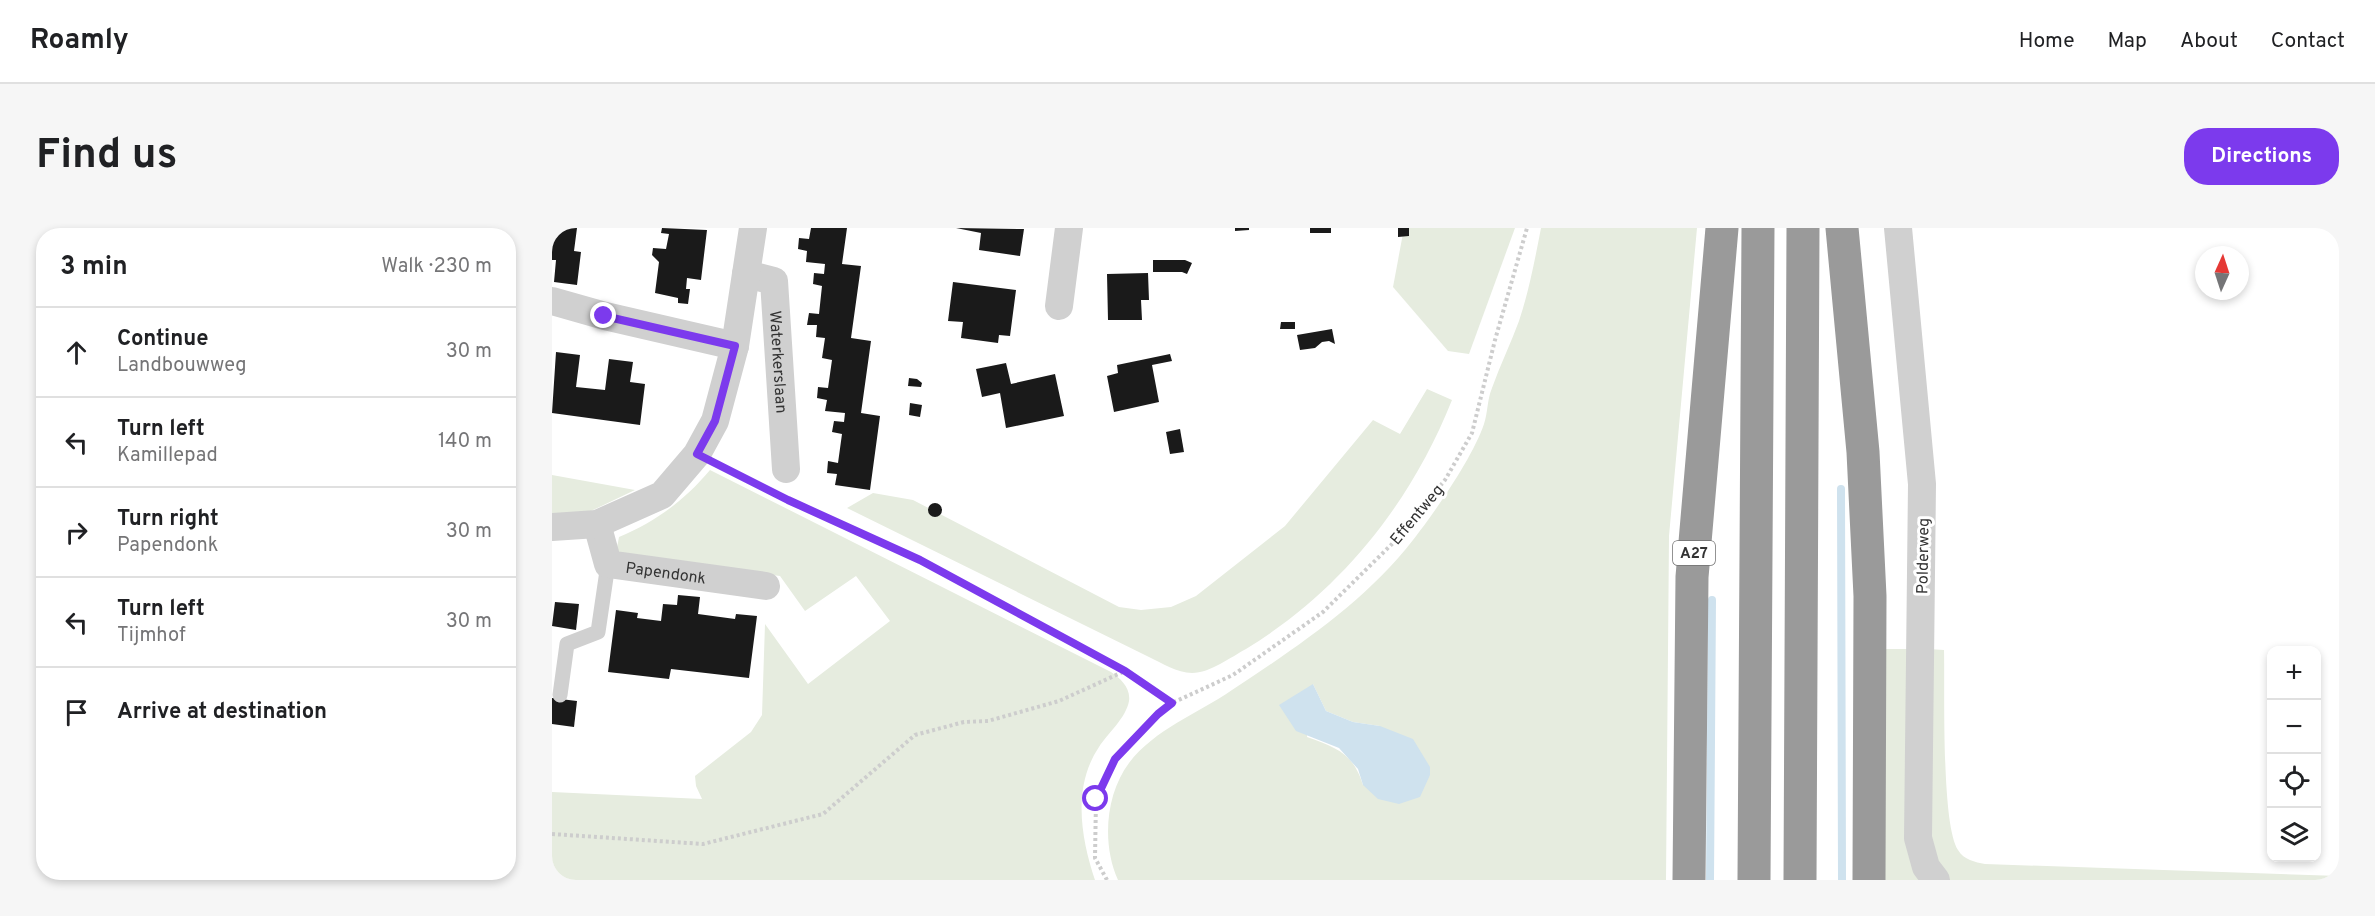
<!DOCTYPE html>
<meta charset="utf-8">
<style>
:root{--surface:#fff;--page:#f6f6f6;--text:#202124;--muted:#757577;--line:#e0e0e0;--accent:#7c3aed}
body{margin:0;font-family:Overpass,sans-serif;background:var(--page);color:var(--text)}
.controls{position:absolute;right:18px;bottom:18px;display:grid;overflow:hidden;border-radius:12px;box-shadow:0 3px 9px #0003}
.controls button{width:54px;height:54px;display:grid;place-items:center;padding:0;border:0;border-bottom:2px solid var(--line);background:var(--surface);color:var(--text);font:30px sans-serif}
.compass{position:absolute;left:1643px;top:18px;width:54px;height:54px;border-radius:50%;background:var(--surface);box-shadow:0 3px 9px #0003;rotate:3deg}
.stop{position:absolute;width:18px;height:18px;margin:-14px;border:4px solid #7c3aed;border-radius:50%;background:#fff}
.stop.end{background:#7c3aed;border-color:#fff;box-shadow:0 2px 6px #0008}
.list{margin:0;padding:0;list-style:none}
h2{display:flex;justify-content:space-between;align-items:center;height:78px;margin:0;padding:0 24px;font-size:26px}
h2 small{font-size:20px;font-weight:400;color:var(--muted)}
.list li{display:grid;grid-template-columns:39px 1fr auto;gap:18px;align-items:center;box-sizing:border-box;height:90px;padding:0 24px;border-top:2px solid var(--line)}
.list b{display:block;font-size:22px;white-space:nowrap}
.list p{margin:0;font-size:20px;white-space:nowrap;color:var(--muted)}
.list em{font-size:20px;font-style:normal;color:var(--muted)}
.icon{flex:none;width:33px;height:33px;fill:none;stroke:currentColor;stroke-width:2;stroke-linecap:round;stroke-linejoin:round}
.map{position:relative;flex:none;width:1787px;height:652px;overflow:hidden;border-radius:24px}
header{display:flex;align-items:center;gap:36px;box-sizing:border-box;height:84px;padding:0 30px;background:var(--surface);border-bottom:2px solid var(--line)}
header strong{font-size:28px}
nav{display:flex;gap:33px;margin-inline-start:auto;font-size:21px}
.intro{display:flex;align-items:center;justify-content:space-between;box-sizing:border-box;height:144px;padding:0 36px}
h1{margin:0;font-size:42px}
.button{padding:15px 27px;border-radius:24px;background:var(--accent);color:#fff;font-size:21px;font-weight:700}
main{display:flex;gap:36px;padding:0 36px}
aside{flex:1;background:var(--surface);border-radius:24px;box-shadow:0 3px 9px #0003}
.map>svg:first-child{display:block}
.green{fill:#e6ecdf;fill-rule:evenodd}
.water{fill:#cfe2ee}
.lines{fill:none;stroke-linecap:round;stroke-linejoin:round}
.stream{stroke:#cfe2ee;stroke-width:8}
.building{fill:#1a1a1a}
.path{stroke:#cdcdcd;stroke-width:4;stroke-dasharray:3 3;stroke-linecap:butt}
.service{stroke:#d0d0d0;stroke-width:15}
.minor{stroke:#d0d0d0;stroke-width:28}
.motorway{stroke:#9a9a9a;stroke-width:33}
.route{stroke:#7c3aed;stroke-width:8}
.labels{text-anchor:middle;stroke-width:6;stroke-linejoin:round;paint-order:stroke}
.shield{fill:#fff;stroke:#707070;stroke-width:1.5}
.shield-label{font-size:15px;font-weight:bold;fill:#333}
.street-label{font-size:16px;fill:#333;stroke:#fff}
</style>
<header>
<strong>Roamly</strong>
<nav><a>Home</a><a>Map</a><a>About</a><a>Contact</a></nav>
</header>
<div class="intro"><h1>Find us</h1><a class="button">Directions</a></div>
<main>
<aside>
<h2>3 min<small>Walk · 230 m</small></h2>
<ul class="list">
<li><svg class="icon" aria-label="ahead" viewBox="0 0 24 24"><path d="M12 20V5M6 11l6-6 6 6"/></svg><div><b>Continue</b><p>Landbouwweg</p></div><em>30 m</em></li>
<li><svg class="icon" aria-label="left" viewBox="0 0 24 24"><path d="M17 20v-9H6M10 6l-5 5 5 5"/></svg><div><b>Turn left</b><p>Kamillepad</p></div><em>140 m</em></li>
<li><svg class="icon" aria-label="right" viewBox="0 0 24 24"><path d="M7 20v-9h11M14 6l5 5-5 5"/></svg><div><b>Turn right</b><p>Papendonk</p></div><em>30 m</em></li>
<li><svg class="icon" aria-label="left" viewBox="0 0 24 24"><path d="M17 20v-9H6M10 6l-5 5 5 5"/></svg><div><b>Turn left</b><p>Tijmhof</p></div><em>30 m</em></li>
<li><svg class="icon" aria-label="arrive" viewBox="0 0 24 24"><path d="M6 21V4h12l-3 4 3 4H6"/></svg><div><b>Arrive at destination</b></div></li>
</ul>
</aside>
<div class="map">
<svg width="1787" height="652" viewBox="0 0 1787 652">
<rect width="100%" height="100%" fill="#fff"/>
<g class="green">
<path d="M852 0H963L917 126 896 123 841 59Z"/>
<path d="M989 0H1145L1117 308 1114 652H566C550 617 553 567 577 535 603 501 645 486 680 462 745 419 813 374 861 312 883 284 921 229 932 196 936 184 935 172 940 160 948 137 959 115 967 93 977 63 983 31 989 0ZM761 456 774 483 801 494 828 498 811 557C801 525 785 520 755 509Z"/>
<path d="M875 161 900 172C859 275 789 363 694 421 679 429 658 445 640 445 625 445 610 435 597 429L295 280 321 265 361 272 567 379 589 382 619 379 644 368 733 298 821 192 848 206Z"/>
<path d="M158 242 559 444C568 450 579 460 577 473 574 490 556 505 547 519 520 559 529 610 543 652H0V564L150 571 144 558 143 548 199 504 210 487 213 396 256 456 338 393 304 348 253 383 228 348 64 325 67 309C103 294 132 273 158 242Z"/>
<path d="M0 247 83 262 39 283 0 288Z"/>
<path d="M1334 421H1359L1372 652H1332Z"/>
<path d="M1376 421 1392 422C1393 460 1389 596 1406 622 1412 632 1423 634 1433 636L1787 648V652H1394L1377 627Z"/>
</g>
<path class="water" d="M761 456 774 483 801 494 828 498 861 511 878 539V547L868 569 847 576 826 571 811 557 806 541 787 520 744 503 727 477Z"/>
<g class="lines">
<g class="stream">
<path d="M1289 261 1290 652"/>
<path d="M1158 652 1160 372"/>
</g>
</g>
<g class="building">
<path d="M0 0H25L22 23 29 24 25 57 2 54 4 32H0Z"/>
<path d="M110 0 155 2 149 52 135 50 134 61H138L136 76 126 75V70L103 65 107 34 100 27 101 20 114 21 117 6 109 5Z"/>
<path d="M259 0H295L290 36 309 38 299 110 319 113 309 185 328 188 318 262 283 257 285 246 275 245 276 233 286 235 290 206 280 204 282 193 292 194 293 185 273 183 275 172 265 170 266 159 276 160 280 132 270 130 273 110 264 109 265 97H255L257 85 267 86 270 58 261 56 262 45 272 46 273 36 254 34 255 23 246 21 247 10 257 11Z"/>
<path d="M404 0 472 1 468 28 427 22 429 5Z"/>
<path d="M683 0H697V2L683 3Z"/>
<rect x="758" y="0" width="21" height="5"/>
<path d="M846 0H857V8L846 9Z"/>
<path d="M601 32H633L640 35 635 46 630 44H601Z"/>
<path d="M596 45 597 72H589L590 92H556L555 46Z"/>
<path d="M401 54 464 62 458 108 447 107 446 115 409 110 411 94 396 93Z"/>
<path d="M729 94H743V101H728Z"/>
<path d="M780 101 783 116 777 113 770 114 763 120 748 122 745 107Z"/>
<path d="M4 124 28 127 24 159 53 162 57 131 81 134 78 154 93 156 88 197 0 185Z"/>
<path d="M618 126 620 133 600 137 607 174 562 184 555 148 566 145 565 137Z"/>
<path d="M454 135 459 156 503 146 512 188 454 200 448 165 430 169 424 141Z"/>
<path d="M357 150 365 151 370 155 369 159 356 158Z"/>
<path d="M358 175 370 177 368 189 357 187Z"/>
<path d="M628 201 632 224 618 226 614 204Z"/>
<circle cx="383" cy="282" r="7"/>
<path d="M126 367 148 369 146 386 183 391 184 386 205 388 197 450 119 441 117 451 56 444 64 382 86 385 85 390 109 393 111 376 125 377Z"/>
<path d="M3 374 27 376 24 402 0 398Z"/>
<path d="M0 470 25 473 22 499 0 496Z"/>
</g>
<g class="lines">
<g class="path">
<path d="M167 237 214 261"/>
<path d="M228 269 368 332 573 443 620 475"/>
<path d="M0 606 151 616 271 586 363 507 412 494 436 493 507 473 573 443"/>
<path d="M555 652 543 630 544 571 563 531 606 486 620 475 681 447 771 384 842 314 893 252 920 205 943 112 975 0"/>
</g>
<path class="service" d="M8 467 15 416 46 404 56 336"/>
<g class="minor">
<path d="M1346 0 1370 256 1366 610 1374 639 1384 652"/>
<path id="s1" d="M194 46 222 53 234 241"/>
<path d="M0 73 53 88 183 118"/>
<path d="M507 78 517 0"/>
<path id="s2" d="M45 296 56 336 214 358"/>
<path d="M0 299 45 296 110 267 145 226 163 193 183 118 201 0"/>
</g>
<g class="motorway">
<path d="M1290 0 1311 224 1318 368 1317 652"/>
<path d="M1137 652 1140 349 1170 0"/>
<path d="M1202 652 1206 0"/>
<path d="M1248 652 1251 0"/>
</g>
</g>
<g class="lines">
<path class="route" d="M52 88 183 118 163 193 145 226 236 272 368 332 573 443 620 475 606 486 563 531 544 571"/>
</g>
<g class="labels">
<rect class="shield" x="1121" y="313" width="42" height="24" rx="4.5"/>
<g class="shield-label">
<text x="1142" y="330">A27</text>
</g>
<g class="street-label">
<text dy="6" stroke="none"><textPath href="#s1" startOffset="110">Waterkerslaan</textPath></text>
<text transform="translate(864 286) rotate(-50)" y="6">Effentweg</text>
<text transform="translate(1370 328) rotate(-89)" y="6">Polderweg</text>
<text dy="6" stroke="none"><textPath href="#s2" startOffset="100">Papendonk</textPath></text>
</g>
</g>
</svg>
<div class="controls">
<button>+</button>
<button>−</button>
<button><svg class="icon" aria-label="locate" viewBox="0 0 24 24"><circle cx="12" cy="12" r="6"/><path d="M12 2v4M12 18v4M2 12h4M18 12h4"/></svg></button>
<button><svg class="icon" aria-label="layers" viewBox="0 0 24 24"><path d="M12 4l9 5-9 5-9-5zM3 14l9 5 9-5"/></svg></button>
</div>
<svg class="compass" viewBox="-18 -18 36 36"><path d="M0-13l5 13h-10z" fill="#e53935"/><path d="M0 13l5-13h-10z" fill="#757577"/></svg>
<div class="stop" style="left:544px;top:571px"></div>
<div class="stop end" style="left:52px;top:88px"></div>
</div>
</main>
